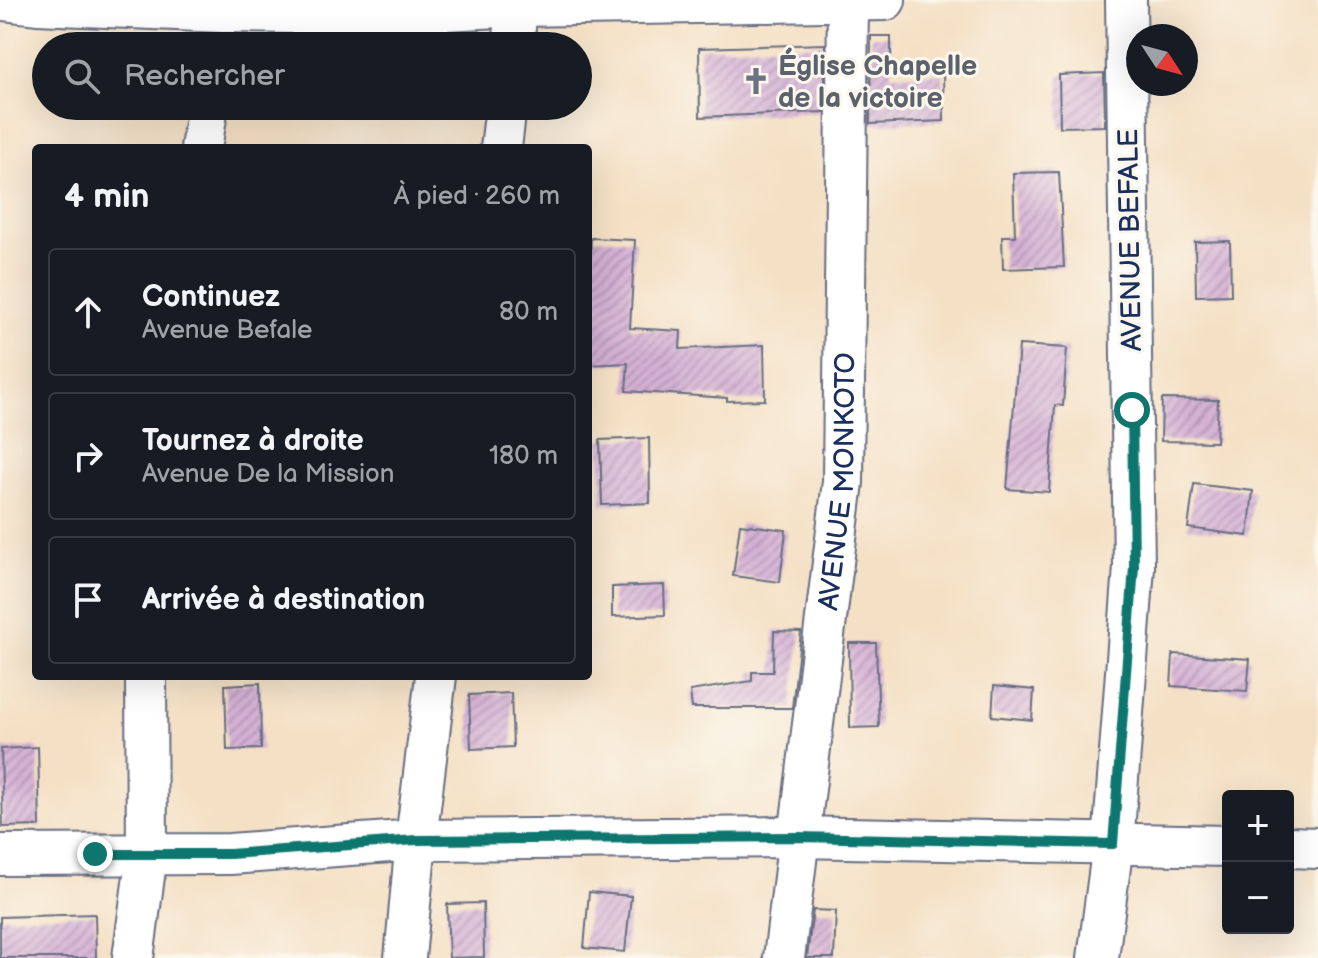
<!DOCTYPE html>
<html lang="fr">
<meta charset="utf-8">
<style>
:root{--surface:#171b24;--page:#20242c;--text:#f1f3f6;--muted:#9ea1a6;--line:#363941}
body{margin:0;font-family:"Balsamiq Sans",sans-serif;background:var(--page);color:var(--text)}
.controls{position:absolute;right:24px;bottom:24px;display:grid;overflow:hidden;border-radius:8px;box-shadow:0 8px 32px #0002}
.controls button{width:72px;height:72px;display:grid;place-items:center;padding:0;border:0;border-bottom:2px solid var(--line);background:var(--surface);color:var(--text);font:40px sans-serif}
.compass{position:absolute;left:1126px;top:24px;width:72px;height:72px;border-radius:50%;background:var(--surface);box-shadow:0 8px 32px #0002;rotate:126deg}
.stop{position:absolute;width:24px;height:24px;margin:-18px;border:6px solid #0f766e;border-radius:50%;background:#fff}
.stop.end{background:#0f766e;border-color:#fff;box-shadow:0 2px 8px #0008}
.list{margin:0;padding:0;list-style:none}
h2{display:flex;justify-content:space-between;align-items:center;height:104px;margin:0;padding:0 32px;font-size:34px}
h2 small{font-size:26px;font-weight:400;color:var(--muted)}
.list li{display:grid;grid-template-columns:52px 1fr auto;gap:24px;align-items:center;box-sizing:border-box;height:128px;margin:0 16px 16px;padding:0 16px;border:2px solid var(--line);border-radius:8px}
.list b{display:block;font-size:30px;white-space:nowrap}
.list p{margin:0;font-size:26px;white-space:nowrap;color:var(--muted)}
.list em{font-size:26px;font-style:normal;color:var(--muted)}
.icon{flex:none;width:44px;height:44px;fill:none;stroke:currentColor;stroke-width:2;stroke-linecap:round;stroke-linejoin:round}
.map{position:relative;flex:none;width:1318px;height:958px;overflow:hidden}
.search{position:absolute;background:var(--surface);box-shadow:0 8px 32px #0002;left:32px;top:32px;width:560px;height:88px;display:flex;align-items:center;gap:20px;box-sizing:border-box;padding:0 28px;border-radius:44px;color:var(--muted);font-size:30px}
.panel{position:absolute;background:var(--surface);box-shadow:0 8px 32px #0002;left:32px;top:144px;width:560px;height:536px;border-radius:8px}
.map>svg:first-child{display:block}
.building{fill:url(#building-hatch)}
.lines{fill:none;stroke-linecap:round;stroke-linejoin:round}
.minor-casing{stroke:#676d82;stroke-width:44}
.minor{stroke:#fff;stroke-width:40}
.route{stroke:#0f766e;stroke-width:10}
.labels{text-anchor:middle;stroke-width:6;stroke-linejoin:round;paint-order:stroke}
.worship-label{font-size:28px;font-weight:bold;fill:#5b616d;stroke:#fbf7ec;text-anchor:start}
.street-label{font-size:28px;fill:#1b2f5e;stroke:#fbf7ec}
</style>
<div class="map">
<svg width="1318" height="958" viewBox="0 0 1318 958">
<defs>
<pattern id="building-hatch" width="6" height="6" patternUnits="userSpaceOnUse" patternTransform="scale(2)"><rect width="6" height="6" fill="#d5b1d5"/><path d="M-1 1l2-2M0 6l6-6M5 7l2-2" fill="none" stroke="#ac90b0"/></pattern>
</defs>
<rect width="100%" height="100%" fill="#fbf7ec"/>
<filter id="ink" filterUnits="userSpaceOnUse"><feTurbulence type="fractalNoise" baseFrequency=".0125" numOctaves="2"/><feDisplacementMap in="SourceGraphic" scale="16" xChannelSelector="R" yChannelSelector="G"/><feConvolveMatrix kernelMatrix="1 2 1 2 8 2 1 2 1" color-interpolation-filters="sRGB"/></filter>
<filter id="wash" filterUnits="userSpaceOnUse"><feTurbulence type="fractalNoise" baseFrequency=".006" numOctaves="4" result="noise"/><feDisplacementMap in="SourceGraphic" scale="32" xChannelSelector="R" yChannelSelector="G"/><feGaussianBlur stdDeviation="1.8" result="paint"/><feColorMatrix in="noise" values="0 0 0 0 0 0 0 0 0 0 0 0 0 0 0 0 0 1.4 0 .05"/><feComposite in="paint" operator="in"/></filter>
<g filter="url(#wash)">
<rect width="100%" height="100%" fill="#f4e0c5"/>
<g id="blocks">
<g class="building">
<path d="M871 36H891V75L943 73 944 121 870 124Z"/>
<path d="M825 44 824 112 700 117 699 48Z"/>
<path d="M1104 73 1105 126 1060 127 1059 75Z"/>
<path d="M1059 172 1064 267 1003 269 1002 236H1015L1013 173Z"/>
<path d="M591 238 635 240 630 328 681 331 680 349 764 345 765 400 727 401V398L626 391 628 363 588 365Z"/>
<path d="M1230 241 1231 295 1196 296 1195 242Z"/>
<path d="M1019 345 1067 348 1063 406 1055 405 1049 492 1007 489Z"/>
<path d="M1162 399 1218 400 1216 442 1161 441Z"/>
<path d="M649 438 650 503 602 505 600 440Z"/>
<path d="M1194 484 1253 491 1248 536 1188 528Z"/>
<path d="M740 524 786 530 780 582 733 576Z"/>
<path d="M664 585 665 615 612 617V587Z"/>
<path d="M774 631 801 632 792 708H692L690 691 752 681V672H773Z"/>
<path d="M849 643H876L879 727 850 728Z"/>
<path d="M1173 654 1250 659 1247 691 1171 686Z"/>
<path d="M260 683 261 749 227 750 225 685Z"/>
<path d="M994 686 1034 690 1032 720 992 716Z"/>
<path d="M511 693 513 747 471 749 469 695Z"/>
<path d="M38 747 40 826 3 827 1 749Z"/>
<path d="M589 892 631 896 625 952 584 948Z"/>
<path d="M483 903 484 957 449 958 447 904Z"/>
<path d="M813 910 836 911 834 958H807Z"/>
<path d="M95 914 96 958H0V917Z"/>
</g>
</g>
</g>
<g filter="url(#ink)">
<use href="#blocks" fill-opacity="0" stroke="#676d82" stroke-width="2"/>
<g class="lines">
<g class="minor-casing">
<g id="minor">
<path d="M2 0 37 4 223 12 372 14 518 6 885 0"/>
<path d="M513 46 518 0"/>
<path d="M201 148 208 106"/>
<path d="M501 148 506 106"/>
<path d="M1288 847 1318 848"/>
<path d="M0 855 230 854 416 840 798 837 1228 846"/>
<path d="M133 958 147 854 146 676"/>
<path d="M405 958 416 840 436 676"/>
<path id="s1" d="M784 958 843 482 848 0"/>
<path d="M1098 958 1113 844 1134 567 1126 0"/>
</g>
</g>
<use href="#minor" class="minor"/>
</g>
</g>
<g class="lines" filter="url(#ink)">
<path class="route" d="M95 854H230L416 840 798 837 1113 844 1134 567 1132 410"/>
</g>
<defs>
<g id="church-bare" transform="scale(2.16)"><path d="M-1.2-6h2.4v3.5h3.3v2.4h-3.3V6h-2.4V-.1h-3.3v-2.4h3.3Z" fill="#6b7280" stroke="#fbf7ec" stroke-width="2.5" paint-order="stroke"/></g>
</defs>
<g fill-rule="evenodd">
<use href="#church-bare" x="756" y="81"/>
</g>
<g class="labels">
<g class="worship-label">
<text x="778" y="75">Église Chapelle<tspan x="778" dy="32">de la victoire</tspan></text>
</g>
<g class="street-label">
<text transform="translate(1129 240) rotate(-91)" y="10">AVENUE BEFALE</text>
<text dy="10" stroke="none"><textPath href="#s1" startOffset="480">AVENUE MONKOTO</textPath></text>
</g>
</g>
</svg>
<div class="controls">
<button>+</button>
<button>−</button>
</div>
<svg class="compass" viewBox="-18 -18 36 36"><path d="M0-13l5 13h-10z" fill="#e53935"/><path d="M0 13l5-13h-10z" fill="#9ea1a6"/></svg>
<div class="stop" style="left:1132px;top:410px"></div>
<div class="stop end" style="left:95px;top:854px"></div>
<div class="search"><svg class="icon" aria-label="search" viewBox="0 0 24 24"><circle cx="10" cy="10" r="6"/><path d="M15 15l6 6"/></svg>Rechercher</div>
<section class="panel">
<h2>4 min<small>À pied · 260 m</small></h2>
<ul class="list">
<li><svg class="icon" aria-label="ahead" viewBox="0 0 24 24"><path d="M12 20V5M6 11l6-6 6 6"/></svg><div><b>Continuez</b><p>Avenue Befale</p></div><em>80 m</em></li>
<li><svg class="icon" aria-label="right" viewBox="0 0 24 24"><path d="M7 20v-9h11M14 6l5 5-5 5"/></svg><div><b>Tournez à droite</b><p>Avenue De la Mission</p></div><em>180 m</em></li>
<li><svg class="icon" aria-label="arrive" viewBox="0 0 24 24"><path d="M6 21V4h12l-3 4 3 4H6"/></svg><div><b>Arrivée à destination</b></div></li>
</ul>
</section>
</div>
